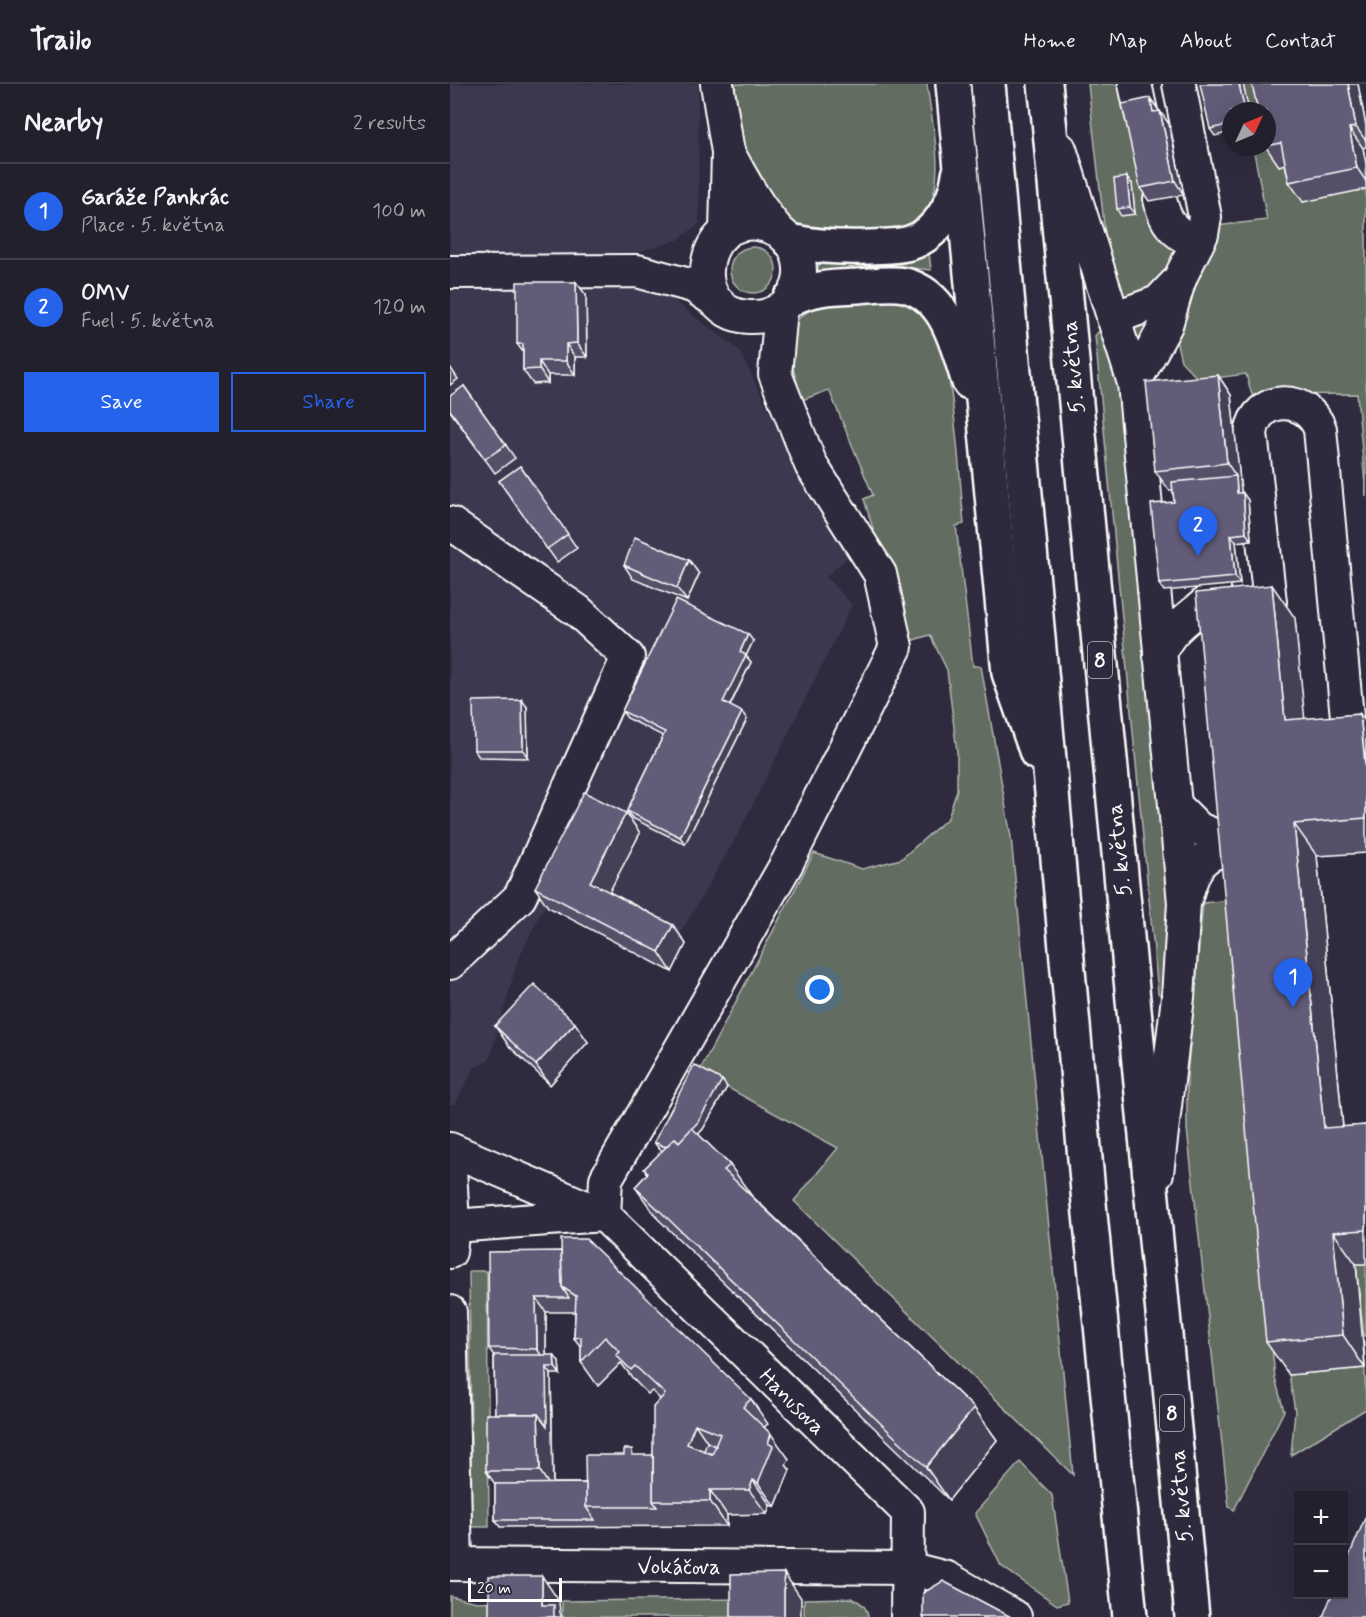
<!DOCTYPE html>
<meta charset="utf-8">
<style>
:root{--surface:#23202e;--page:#2b2836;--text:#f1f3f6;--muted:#a3a3aa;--line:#403e4a;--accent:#2563eb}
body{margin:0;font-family:Mynerve,sans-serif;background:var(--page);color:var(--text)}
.controls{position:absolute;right:18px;bottom:18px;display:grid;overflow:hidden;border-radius:0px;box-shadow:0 6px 24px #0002}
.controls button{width:54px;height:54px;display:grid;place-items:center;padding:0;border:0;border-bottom:2px solid var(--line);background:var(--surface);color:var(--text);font:30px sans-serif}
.compass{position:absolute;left:772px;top:18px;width:54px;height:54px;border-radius:50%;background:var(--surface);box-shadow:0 6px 24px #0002;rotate:46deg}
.scale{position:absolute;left:18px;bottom:15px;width:94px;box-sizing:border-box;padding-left:6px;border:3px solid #fff;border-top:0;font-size:16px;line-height:21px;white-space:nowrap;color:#fff;-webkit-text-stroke:4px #2f2a3d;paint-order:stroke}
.you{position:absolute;left:370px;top:906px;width:21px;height:21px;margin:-15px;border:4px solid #fff;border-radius:50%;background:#1a73e8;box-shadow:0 0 0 9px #1a73e833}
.badge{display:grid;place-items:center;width:39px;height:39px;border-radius:50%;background:var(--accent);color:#fff;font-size:20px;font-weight:700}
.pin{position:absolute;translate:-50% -50px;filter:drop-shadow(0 2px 3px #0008)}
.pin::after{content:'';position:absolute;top:32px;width:21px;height:18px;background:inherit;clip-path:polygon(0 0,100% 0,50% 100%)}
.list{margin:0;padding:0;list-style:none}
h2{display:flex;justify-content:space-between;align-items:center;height:78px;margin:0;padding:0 24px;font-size:26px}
h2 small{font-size:20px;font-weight:400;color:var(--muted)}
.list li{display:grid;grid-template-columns:39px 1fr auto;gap:18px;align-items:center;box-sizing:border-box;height:96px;padding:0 24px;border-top:2px solid var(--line)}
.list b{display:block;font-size:22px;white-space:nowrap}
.list p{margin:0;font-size:20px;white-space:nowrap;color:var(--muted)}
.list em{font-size:20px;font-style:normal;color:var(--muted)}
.actions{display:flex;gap:12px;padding:18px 24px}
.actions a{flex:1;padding:14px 0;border:2px solid var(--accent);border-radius:0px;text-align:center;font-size:21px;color:var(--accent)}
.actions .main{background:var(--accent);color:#fff}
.map{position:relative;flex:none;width:916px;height:1533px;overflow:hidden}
header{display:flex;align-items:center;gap:36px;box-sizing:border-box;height:84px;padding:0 30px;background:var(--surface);border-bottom:2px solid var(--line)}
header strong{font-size:28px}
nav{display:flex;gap:33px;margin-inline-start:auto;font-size:21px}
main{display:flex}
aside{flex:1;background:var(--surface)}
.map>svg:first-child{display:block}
.built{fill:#3e394f}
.green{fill:#626c60;stroke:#b0b6b0;stroke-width:1.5}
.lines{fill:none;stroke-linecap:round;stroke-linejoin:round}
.minor-casing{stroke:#fff;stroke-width:36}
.major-casing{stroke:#fff;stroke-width:38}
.highway-casing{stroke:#fff;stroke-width:38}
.minor{stroke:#2f2a3d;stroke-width:32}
.major{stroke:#2f2a3d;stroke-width:33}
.highway{stroke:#2f2a3d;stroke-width:33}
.wall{fill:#544f68;stroke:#fff;stroke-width:1.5;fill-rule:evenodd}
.shaded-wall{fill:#454055;stroke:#fff;stroke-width:1.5}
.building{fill:#625c79;stroke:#fff;stroke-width:1.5;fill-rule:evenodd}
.labels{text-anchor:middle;stroke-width:4.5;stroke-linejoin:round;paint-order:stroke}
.shield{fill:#2f2a3d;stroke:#c1bfc5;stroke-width:1.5}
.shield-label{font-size:21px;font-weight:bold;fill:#fff}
.street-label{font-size:22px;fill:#fff;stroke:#2f2a3d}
</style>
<header>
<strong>Trailo</strong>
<nav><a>Home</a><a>Map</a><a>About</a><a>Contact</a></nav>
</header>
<main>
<aside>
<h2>Nearby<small>2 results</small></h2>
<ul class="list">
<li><span class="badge">1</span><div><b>Garáže Pankrác</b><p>Place · 5. května</p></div><em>100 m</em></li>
<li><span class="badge">2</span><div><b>OMV</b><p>Fuel · 5. května</p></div><em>120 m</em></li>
</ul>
<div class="actions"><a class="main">Save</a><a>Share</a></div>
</aside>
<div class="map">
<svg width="916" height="1533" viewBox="0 0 916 1533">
<rect width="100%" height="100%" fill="#2f2a3d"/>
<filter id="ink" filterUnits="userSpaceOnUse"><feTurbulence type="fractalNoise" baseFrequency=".0167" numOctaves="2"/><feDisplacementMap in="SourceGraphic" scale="12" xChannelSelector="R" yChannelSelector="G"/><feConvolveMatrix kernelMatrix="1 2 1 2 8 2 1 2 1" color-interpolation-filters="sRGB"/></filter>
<g filter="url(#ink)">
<path class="built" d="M0 0H248L249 140 228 156 171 173 161 197 188 207 215 210 289 266 354 398 402 469 376 493 402 521 288 750 227 855 236 860 222 888 99 823 93 824 68 876 39 976 24 984 5 1020H0Z"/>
<g class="green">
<path d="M285 0H477C481 37 496 88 479 123 474 133 465 140 455 143 436 150 373 152 355 144 339 136 320 122 309 107 295 86 286 26 285 0Z"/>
<path d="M638 0H672L699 133 705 149 817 136 803 63H817V27H799L793 0H812L845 79 853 118 916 105V412L907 310 802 311 796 290 749 296 731 277 724 248 687 260 659 184Z"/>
<circle cx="303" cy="186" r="23"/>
<path d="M479 168 481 186 462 184 367 188 369 178Z"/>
<path d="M446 215C457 220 469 225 477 234 505 265 509 395 514 440L506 442 523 582H531L561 753 623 1391 344 1117 388 1064 249 988 364 769 412 785 451 775 498 734 507 706V668L497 586 480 551 457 558 414 415 423 411 379 306 352 316 341 277 343 239 366 221Z"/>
<path d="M648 248H652L668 298 719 806 713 914 708 909 645 252Z"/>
<path d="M780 816 825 1294 834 1327 784 1426 779 1423 737 1045V993L753 819Z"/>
<path d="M906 1180H916V1252H914Z"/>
<path d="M19 1187H37L39 1443H22Z"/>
<path d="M914 1257 916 1325 841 1371 845 1327 839 1291 915 1284Z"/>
<path d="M570 1378 602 1411 618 1518 607 1521 551 1482 525 1429Z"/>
<path d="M0 1512 27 1518 54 1517V1533H0Z"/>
<path d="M402 1514C410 1518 418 1523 418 1533H354V1515Z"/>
<path d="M295 1515V1533H112V1517Z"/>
</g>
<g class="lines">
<g class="minor-casing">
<g id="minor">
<path d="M267 0 278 68 276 147"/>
<path d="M685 0 692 32"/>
<path d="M610 65 684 299 725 721 734 819 728 913 707 1089"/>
<path d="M278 68C292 94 307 122 327 145 333 152 341 156 345 165 361 201 336 235 299 233 229 229 252 111 327 146"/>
<path d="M710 115C715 140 725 149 747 160"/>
<path d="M0 188 187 187 243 202 270 220"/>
<path d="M663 234 708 218 730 195"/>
<path d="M684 299 716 241 730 194 752 150 755 133 729 0"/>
<path d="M0 439 128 527 178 573 70 813 0 879"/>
<path d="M820 518 801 349C807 310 857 310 870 345L900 665"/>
<path d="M710 572C718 537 763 524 764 505"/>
<path d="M725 721 749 745 789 761C753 770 746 776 736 813"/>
<path d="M0 1065 154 1131 458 1428 457 1533"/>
<path d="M0 1083 3 1142 0 1168"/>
<path d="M3 1142 154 1131 156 1095 337 779 446 563 430 490 361 381 325 290 331 226"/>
<path d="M0 1228 6 1480"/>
<path d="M0 1480 457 1484 497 1494 565 1533"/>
</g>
</g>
<g class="major-casing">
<g id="major">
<path d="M503 0 559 589 587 669"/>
<path d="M538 0 640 1130 680 1533"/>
<path d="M595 0 598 26"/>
<path d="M340 157C367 163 390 164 418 163 432 162 447 163 460 159 488 150 505 119 509 91"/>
<path d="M340 215C363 203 384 203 408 202 423 201 440 198 455 201 498 212 507 262 519 298"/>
</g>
</g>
<g class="highway-casing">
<path id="highway" d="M598 26 742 1533"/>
</g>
<use href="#minor" class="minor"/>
<use href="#major" class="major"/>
<use href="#highway" class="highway"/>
</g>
<g class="wall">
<path d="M908 0 916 42V63L913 64 916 80V105L853 118 839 98 835 80 829 82 816 63H817V27Z"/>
<path d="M700 14 719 40 734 111 699 117 690 104Z"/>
<path d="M781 27V48L765 52 760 45Z"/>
<path d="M682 100 685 130 671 132 667 125Z"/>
<path d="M136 211 137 273H125V291H98V299L83 300 73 286V268L67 260Z"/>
<path d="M0 283 8 295 0 301Z"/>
<path d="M768 291 781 311 791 409 798 416 801 456 786 458 790 500 714 507 709 500 724 418 723 406H719L705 387Z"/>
<path d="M14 302 65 374 45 389 0 327Z"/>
<path d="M70 382 127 464 107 478 49 397Z"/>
<path d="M239 476 249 490 237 517 183 495 174 481Z"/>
<path d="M845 534 854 635 910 630 916 638V769L867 772 893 1043 916 1041V1180H906L915 1284 839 1291 816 1258Z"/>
<path d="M303 557 296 572 301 578 280 622 297 635 235 760 182 734 177 727 213 652 177 634 172 627Z"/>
<path d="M77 623 78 674 29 673 24 666Z"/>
<path d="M176 729 190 749 159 808 223 841 236 860 222 888 98 823 85 804Z"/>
<path d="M45 942 138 958 100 1001 59 962Z"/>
<path d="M272 996 277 1003 253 1045 248 1050 280 1081 301 1111 524 1324 547 1356 499 1416 208 1135 185 1103 197 1090 194 1085 213 1067 209 1065 204 1058Z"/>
<path d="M111 1167 301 1315 318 1340 314 1343 339 1375 336 1381 340 1386 325 1423 320 1421 317 1430 277 1431V1442L50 1443 45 1436V1400L36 1387 45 1330 44 1272 39 1264ZM96 1228H125L124 1254 131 1263V1278L148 1302 171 1279 184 1296 198 1310 202 1307 210 1315 203 1371 136 1399H103L101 1290H110L109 1278 96 1271Z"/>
</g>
<g class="shaded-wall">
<path d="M789 0H793L799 27H795Z"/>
<path d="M898 0H908L916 42V57L906 43Z"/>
<path d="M700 14 710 28H703Z"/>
<path d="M710 27 719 40 734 111 725 97Z"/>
<path d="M899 44 913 64 916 80V97L907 84Z"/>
<path d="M677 93 682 100 685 130 680 123Z"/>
<path d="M126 198 136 211 137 273 127 259Z"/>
<path d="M116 260 125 273V291L116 277Z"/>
<path d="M89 277 98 291V299L89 285Z"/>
<path d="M768 291 781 311 792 416 787 409 786 392 777 379Z"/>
<path d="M793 409 798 416 801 456 796 449Z"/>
<path d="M781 451 786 458 790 500 785 493Z"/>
<path d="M239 476 249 490 237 517 227 504Z"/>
<path d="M822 501 845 534 858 669 835 636Z"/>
<path d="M298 550 303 557 296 572 301 578 278 625 273 618 290 568Z"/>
<path d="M72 616 77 623 78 674 73 666Z"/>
<path d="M292 628 297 635 235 760 230 753Z"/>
<path d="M910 630 916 638V689Z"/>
<path d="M176 729 190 749 154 818 140 798Z"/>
<path d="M844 740 867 772 896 1076 874 1044Z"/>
<path d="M223 841 236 860 222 888 209 868Z"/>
<path d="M125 939 138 958 100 1001 86 981Z"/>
<path d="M272 996 277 1003 253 1045 227 1073 222 1066Z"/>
<path d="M883 1148 906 1180 915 1284 893 1251Z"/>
<path d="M86 1214 96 1228V1278L87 1265Z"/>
<path d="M104 1271 109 1278 110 1290 105 1283Z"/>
<path d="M96 1283 101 1290 103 1407 90 1387 88 1330Z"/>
<path d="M524 1324 547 1356 499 1416 476 1383Z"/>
<path d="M245 1340 262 1365 256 1380 237 1360Z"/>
<path d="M321 1350 339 1375 336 1381 340 1386 325 1423 308 1399 318 1359Z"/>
<path d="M303 1396 320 1421 317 1430 299 1406Z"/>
<path d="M260 1406 277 1431V1442L260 1417Z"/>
<path d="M334 1489 351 1514V1533H334Z"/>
<path d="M92 1492 109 1517 110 1529 112 1533H100L92 1521Z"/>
</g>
<g class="building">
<path d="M750 0H789L795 27H781V40L760 45Z"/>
<path d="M802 0H898L906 43 899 44 907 84 839 98 831 59 817 62V27H808Z"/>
<path d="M700 14 703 28 710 27 725 97 690 104 672 20Z"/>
<path d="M677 93 680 123 667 125 664 95Z"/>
<path d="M67 198H126L127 259 116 260V277H89V285L73 286V260H67Z"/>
<path d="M768 291 777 379 705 387 696 298Z"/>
<path d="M14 302 56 361 35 375 0 326V312Z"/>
<path d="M70 382 118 450 97 465 49 397Z"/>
<path d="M786 392 787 409H793L796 449 781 451 785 493 709 500 701 420 724 418 722 398Z"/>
<path d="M185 453 239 476 227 504 174 481Z"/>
<path d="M822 501 835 636 910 630 916 689V734L844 740 874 1044 916 1041V1146L883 1148 893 1251 816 1258 746 509Z"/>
<path d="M226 516 298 550 290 568 296 571 273 618 292 628 230 753 177 727 215 648 172 627Z"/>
<path d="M72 616 73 666H24L23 617Z"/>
<path d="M134 708 176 729 140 798 223 841 209 868 85 804Z"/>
<path d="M84 900 125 939 86 981 45 942Z"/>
<path d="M244 981 272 996 248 1038 229 1058 225 1054 216 1063 204 1058Z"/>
<path d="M242 1044 280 1081 274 1086 524 1324 476 1383 185 1103 198 1089 194 1085 225 1054 229 1058Z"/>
<path d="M111 1155H136L301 1315 293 1323 321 1350 318 1359 323 1362 308 1399 303 1396 299 1406H260V1417H203V1323L215 1310 185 1282 181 1286 166 1271 170 1268 155 1253 131 1278V1253L124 1254 126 1212 112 1203ZM245 1340 270 1350 262 1370 237 1360Z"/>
<path d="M111 1167 112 1203 119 1214H86L87 1265 39 1264 38 1168Z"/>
<path d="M44 1271H104L105 1283H96L97 1342 88 1330H45Z"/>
<path d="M36 1330H88L90 1387H36Z"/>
<path d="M257 1358 266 1362 262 1370 254 1367Z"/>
<path d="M174 1365H182V1371H203V1417L207 1423H136L135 1371H174Z"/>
<path d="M136 1399V1423L145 1436H45V1400Z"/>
<path d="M916 1432V1533H873L882 1510H894V1484Z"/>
<path d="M334 1489V1533H281V1490Z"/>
<path d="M39 1492H92V1521H104V1533H39Z"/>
<path d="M493 1497 561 1533H473V1509Z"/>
</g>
</g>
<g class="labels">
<g class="shield">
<rect x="638" y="558" width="24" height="36" rx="4.5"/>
<rect x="710" y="1311" width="24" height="36" rx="4.5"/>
</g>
<g class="shield-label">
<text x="650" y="583">8</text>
<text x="722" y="1336">8</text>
</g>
<g class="street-label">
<text transform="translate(622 283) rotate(-95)" y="8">5. května</text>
<text transform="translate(668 766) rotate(-96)" y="8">5. května</text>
<text transform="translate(343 1317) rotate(45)" y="8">Hanusova</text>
<text transform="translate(730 1412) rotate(-95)" y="8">5. května</text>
<text x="229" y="1490">Vokáčova</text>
</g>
</g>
</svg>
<div class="controls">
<button>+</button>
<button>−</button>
</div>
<svg class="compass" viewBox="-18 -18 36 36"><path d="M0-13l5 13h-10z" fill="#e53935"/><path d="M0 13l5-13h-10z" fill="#a3a3aa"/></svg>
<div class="scale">20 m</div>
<div class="you"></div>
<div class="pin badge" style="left:843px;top:924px">1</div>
<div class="pin badge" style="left:748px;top:472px">2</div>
</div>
</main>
